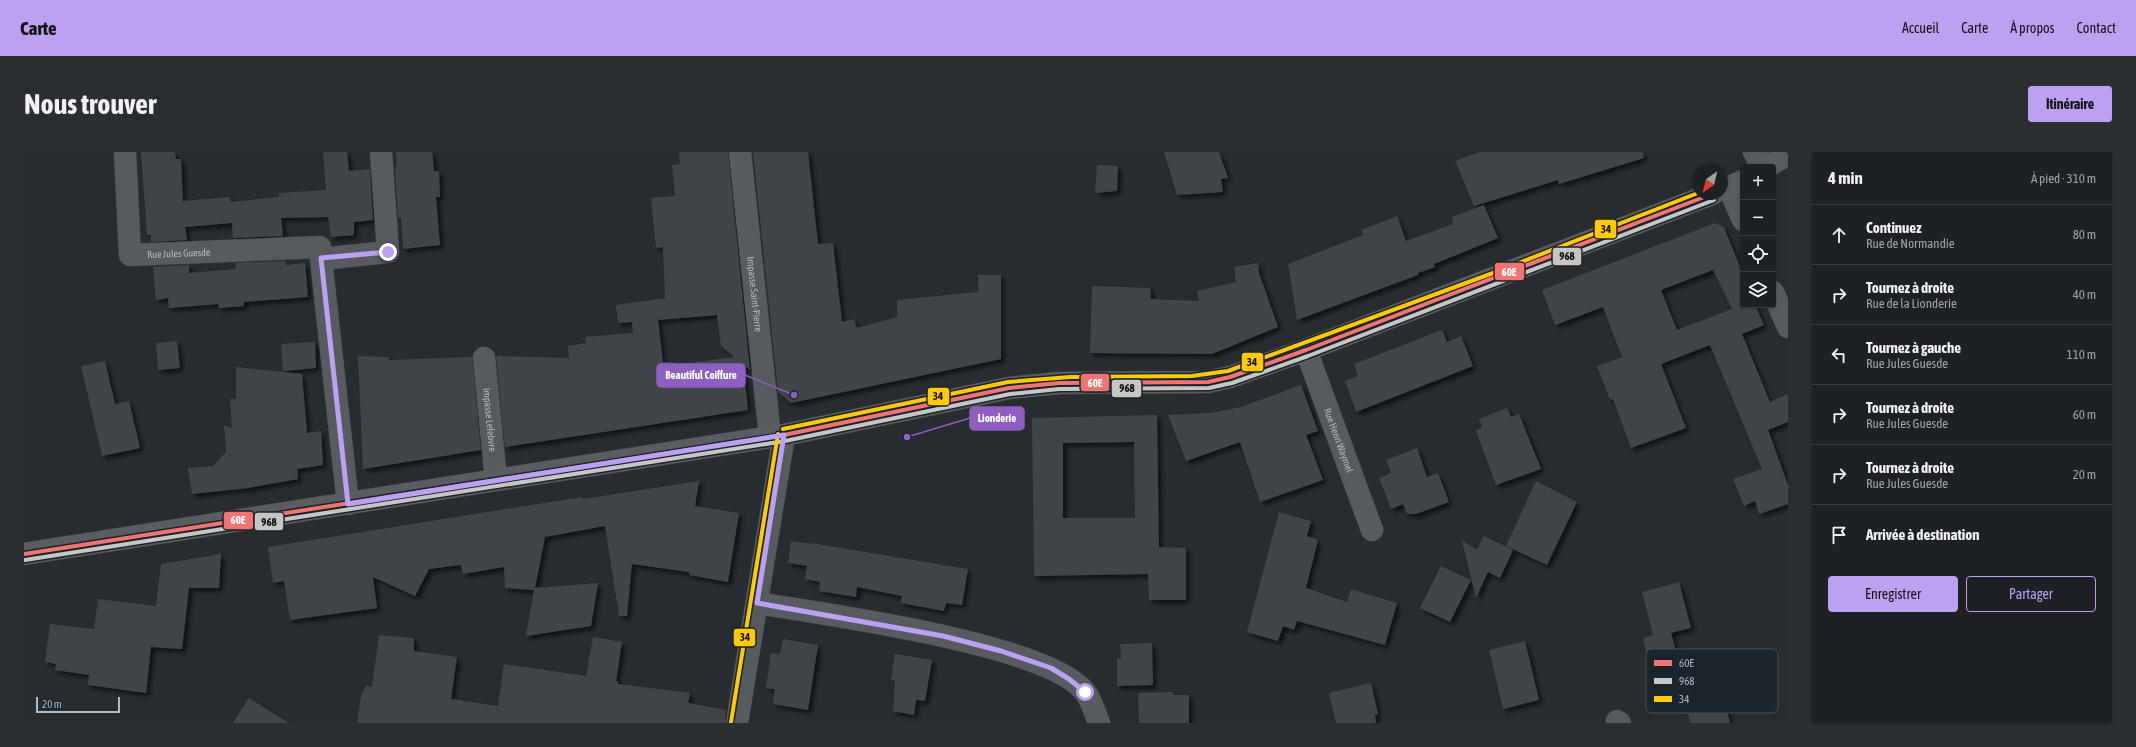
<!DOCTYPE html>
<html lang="fr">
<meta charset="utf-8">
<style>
:root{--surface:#1d2124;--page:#2a2e31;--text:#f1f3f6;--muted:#a0a3a6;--line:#3b3e41;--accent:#bca0f2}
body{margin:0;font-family:"Asap Condensed",sans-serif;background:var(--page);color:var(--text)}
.controls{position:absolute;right:12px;top:12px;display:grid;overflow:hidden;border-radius:4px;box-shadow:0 1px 3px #0004}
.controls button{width:36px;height:36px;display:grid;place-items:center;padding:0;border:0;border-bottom:1px solid var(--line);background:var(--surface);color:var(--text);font:20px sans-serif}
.compass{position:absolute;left:1668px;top:12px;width:36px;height:36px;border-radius:50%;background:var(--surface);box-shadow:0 1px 3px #0004;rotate:214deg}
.scale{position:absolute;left:12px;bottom:10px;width:84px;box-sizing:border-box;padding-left:4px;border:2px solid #b0bac2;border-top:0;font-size:11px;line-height:14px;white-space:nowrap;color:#b0bac2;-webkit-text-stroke:3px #1b242a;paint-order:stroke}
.stop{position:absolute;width:12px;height:12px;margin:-9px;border:3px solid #bca0f2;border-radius:50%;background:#fff}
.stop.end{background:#bca0f2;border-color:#fff;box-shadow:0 1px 4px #0008}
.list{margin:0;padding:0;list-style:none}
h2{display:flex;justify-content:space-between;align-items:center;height:52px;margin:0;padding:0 16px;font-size:17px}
h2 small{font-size:13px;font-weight:400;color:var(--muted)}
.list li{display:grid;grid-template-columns:26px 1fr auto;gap:12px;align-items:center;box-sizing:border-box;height:60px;padding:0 16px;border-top:1px solid var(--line)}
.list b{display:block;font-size:15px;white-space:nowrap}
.list p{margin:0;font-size:13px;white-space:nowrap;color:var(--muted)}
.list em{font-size:13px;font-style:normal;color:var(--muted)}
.actions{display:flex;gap:8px;padding:12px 16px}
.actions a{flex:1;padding:9px 0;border:1px solid var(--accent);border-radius:4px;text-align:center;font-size:14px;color:var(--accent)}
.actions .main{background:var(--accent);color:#111}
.icon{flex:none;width:22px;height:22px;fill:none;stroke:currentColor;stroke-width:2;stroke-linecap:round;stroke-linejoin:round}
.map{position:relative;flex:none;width:1764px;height:571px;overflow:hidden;border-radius:4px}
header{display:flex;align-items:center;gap:24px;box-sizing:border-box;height:56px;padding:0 20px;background:var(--accent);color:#111}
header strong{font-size:19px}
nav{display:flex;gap:22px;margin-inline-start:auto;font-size:14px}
.intro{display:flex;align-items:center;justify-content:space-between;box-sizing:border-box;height:96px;padding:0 24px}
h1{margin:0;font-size:28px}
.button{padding:10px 18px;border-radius:4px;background:var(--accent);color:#111;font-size:14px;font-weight:700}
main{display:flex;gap:24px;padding:0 24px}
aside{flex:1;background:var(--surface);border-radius:4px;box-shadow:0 1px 3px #0004}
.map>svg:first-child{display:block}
.building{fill:#404548;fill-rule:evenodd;filter:url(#shadow)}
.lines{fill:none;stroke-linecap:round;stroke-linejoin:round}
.minor-casing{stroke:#44484b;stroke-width:23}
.major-casing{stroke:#44494d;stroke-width:23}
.minor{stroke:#565b5f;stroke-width:22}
.major{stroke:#585d61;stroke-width:22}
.bus-1-casing{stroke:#1b242a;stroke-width:7}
.bus-2-casing{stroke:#1b242a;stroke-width:7}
.bus-3-casing{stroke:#1b242a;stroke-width:7}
.bus-1{stroke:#f27373;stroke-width:4}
.bus-2{stroke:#c6c6c6;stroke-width:4}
.bus-3{stroke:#ffc904;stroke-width:4}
.route{stroke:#bca0f2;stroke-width:5}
.labels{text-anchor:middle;stroke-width:3;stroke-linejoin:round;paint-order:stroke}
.street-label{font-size:10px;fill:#b0bac2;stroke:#1b242a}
.key{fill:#1b242a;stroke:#485158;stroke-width:1}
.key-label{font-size:11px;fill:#b0bac2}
.leader{fill:none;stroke:#8e5ec0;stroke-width:1.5}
.callout-dot{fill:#8e5ec0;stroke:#1b242a;stroke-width:1.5}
.callout{fill:#8e5ec0;stroke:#8e5ec0;stroke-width:1.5}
.callout-label{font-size:11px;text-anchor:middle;font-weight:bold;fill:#fff}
.line-badge{stroke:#1b242a;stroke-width:1.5}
.badge-label{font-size:11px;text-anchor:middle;font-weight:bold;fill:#fff}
.pale-badge-label{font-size:11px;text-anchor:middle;font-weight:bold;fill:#111}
</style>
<header>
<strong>Carte</strong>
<nav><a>Accueil</a><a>Carte</a><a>À propos</a><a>Contact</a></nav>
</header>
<div class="intro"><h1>Nous trouver</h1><a class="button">Itinéraire</a></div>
<main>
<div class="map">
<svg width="1764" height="571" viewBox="0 0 1764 571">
<defs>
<filter id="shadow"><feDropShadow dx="3.5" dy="3.5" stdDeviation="2" flood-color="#0009"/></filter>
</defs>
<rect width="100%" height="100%" fill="#272c30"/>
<g class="building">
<path d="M117 0H151L152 7H157L159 49 206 45 207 50 255 45V41L302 38 299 0H323L325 19 346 17 349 68 330 70V83L307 85 304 65 257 66 259 84 209 86 208 71 161 75 163 88 127 90V83H123Z"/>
<path d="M372 0H408L410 19H415L416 45H412L416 93 379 97 377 66H374L371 15H373Z"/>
<path d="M655 0H704L726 218 719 212 724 258 481 295 472 204 545 206 544 194 562 191 561 185 609 181 608 170 594 171 592 153 641 146 639 95 632 96 627 46 651 44 648 13 656 12ZM693 163 697 194 710 205 650 213 649 210H639L634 168Z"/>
<path d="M729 0H784L794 92 809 91 818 170 830 167 833 176 873 165V148L954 140V123H977V207L767 251 754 240Z"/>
<path d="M1140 0H1195L1204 26 1197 27 1199 40 1153 43Z"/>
<path d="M1455 0H1619L1620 6 1535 32 1534 28 1450 54 1431 9Z"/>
<path d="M1073 13 1094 14 1093 39 1071 41Z"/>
<path d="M1460 53 1474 86 1410 112 1411 115 1394 121V123L1273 168 1264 112 1339 83 1337 78 1373 64 1382 89 1429 72 1428 65Z"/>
<path d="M1691 71 1700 75 1719 123V153H1731L1740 173 1718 182 1746 250 1764 242V270L1744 278 1764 333V352L1735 362 1731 349 1720 354 1709 327 1738 317 1686 193 1637 212 1662 276 1607 296 1589 247 1586 248 1573 214 1598 205 1579 155 1531 173 1518 138ZM1689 118 1708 157 1653 178 1637 138Z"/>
<path d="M262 109V113L281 111 284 145 220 150V154L195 156 194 152 145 156 144 146 132 148 129 115 165 113V121L212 117 211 111Z"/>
<path d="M1234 111 1235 121 1254 175 1188 202 1066 201 1068 134 1126 136 1127 147 1175 149 1173 139 1212 130 1210 115Z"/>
<path d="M1418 178 1423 190 1437 184 1449 214 1332 260 1321 229 1334 224 1330 212Z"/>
<path d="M153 189 156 216 134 218 132 191Z"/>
<path d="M291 190 292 216 259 219 257 192Z"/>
<path d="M334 204 365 205V208L448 205 457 298 339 317Z"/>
<path d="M81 209 91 252 105 249 116 296 78 304 57 214Z"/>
<path d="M212 215 278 222 283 281 297 279 299 313 273 317 274 327 224 336 168 342 164 316 189 314 202 300 200 273 208 276 206 247H212Z"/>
<path d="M1277 233 1294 279 1282 283 1299 328 1236 350 1216 290 1162 309 1144 263 1187 261 1217 255Z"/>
<path d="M1483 256 1487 265 1495 262 1517 317 1472 333 1452 279 1458 275 1455 267Z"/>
<path d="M1133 263 1135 395 1162 396V448H1125L1124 422 1010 424 1008 266ZM1110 290 1111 366H1039V291Z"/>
<path d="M1393 296 1403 325 1414 321 1425 350 1392 362H1383L1379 352 1367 357 1355 326 1367 321 1362 308Z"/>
<path d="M675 329 671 354 715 361 704 430 665 423V420L608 412 603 464H595L581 374 521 385 511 436 574 431 567 474 502 484 510 438 481 436 480 415 439 422 437 413 405 417 391 444 349 425 353 456 266 468 260 429 249 431 244 395 558 345 559 347Z"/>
<path d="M1512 329 1553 350 1523 413 1482 394Z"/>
<path d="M1255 360 1287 369 1283 384 1294 388 1282 436 1323 450 1327 437 1373 451 1361 493 1273 469 1270 478 1259 474 1254 489 1223 480Z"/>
<path d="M1460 384 1489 398 1476 426 1464 420 1452 446 1438 389 1453 397Z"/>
<path d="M767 389 787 392V391L944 417 938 453 922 451 920 459 877 451 878 444 833 435 832 445 795 439 796 430 781 427 783 414 764 411Z"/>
<path d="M197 402 195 436H165L158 497 127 495 122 541 64 533 65 523 31 518 32 512 21 510 26 472 70 477 74 447 132 454 137 412Z"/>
<path d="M1417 414 1447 428 1426 470 1396 456Z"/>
<path d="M1655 430 1667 476 1647 481 1653 503 1625 511 1619 486 1629 483 1618 440Z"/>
<path d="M355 483 390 486V499L433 505 427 547 474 554 480 512 562 524 569 485 598 490 592 529H594V532L666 541 664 551 702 558 701 571H333L337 544 342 534 348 535Z"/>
<path d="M759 487 794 493 784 558 749 552 751 537 742 536 747 501 756 502Z"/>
<path d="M1501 489 1515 548 1479 557 1465 498Z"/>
<path d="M1128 491 1129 533 1093 534V506H1097L1096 492Z"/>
<path d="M871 502 908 508 901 549 892 548 890 563 869 559 871 529 867 528Z"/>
<path d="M1347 531 1354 562 1351 563 1352 571H1312L1305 541Z"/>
<path d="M1696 531 1706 571H1666L1659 541Z"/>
<path d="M1149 540V543H1165V571H1115L1114 541Z"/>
<path d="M225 546 265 571H209Z"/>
</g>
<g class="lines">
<g class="minor-casing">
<g id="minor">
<path id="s1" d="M101 0 106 103 296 95 297 107 364 100 357 0"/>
<path id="s2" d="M716 0 746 285"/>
<path d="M1730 0 1739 15"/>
<path d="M1705 36 1719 68"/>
<path d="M297 107 324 352"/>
<path d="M1749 140 1764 175"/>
<path id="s3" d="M1282 198 1348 378"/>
<path id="s4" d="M460 206 472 328"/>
<path d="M733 451C798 462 1025 492 1061 540 1068 549 1071 561 1075 571"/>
<path d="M1593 569 1596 571"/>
<path d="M713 571 760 283"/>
</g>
</g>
<g class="major-casing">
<g id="major">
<path d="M1743 15 1764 2"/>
<path d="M1698 38 1719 29"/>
<path d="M0 402 760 283 985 236 1035 231 1184 230 1206 225 1282 198 1688 42"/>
</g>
</g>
<use href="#minor" class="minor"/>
<use href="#major" class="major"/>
<g class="bus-1-casing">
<path id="bus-1" d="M0 402 760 283 985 236 1035 231 1184 230 1206 225 1282 198 1688 42"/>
</g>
<g class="bus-2-casing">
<path id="bus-2" d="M1 408 761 289 986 242 1035 237 1185 236 1208 231 1284 204 1690 48"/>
</g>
<g class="bus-3-casing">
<g id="bus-3">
<path d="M759 277 984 230 1046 225 1168 224 1204 219 1469 121 1674 41"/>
<path d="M707 570 754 282"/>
</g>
</g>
<use href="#bus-1" class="bus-1"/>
<use href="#bus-2" class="bus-2"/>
<use href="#bus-3" class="bus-3"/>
</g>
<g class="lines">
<path class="route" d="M364 100 297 106 324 352 760 283 733 451 919 484 977 499 1027 516 1045 527 1061 540"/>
</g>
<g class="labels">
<g class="street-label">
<text dy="4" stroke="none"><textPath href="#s1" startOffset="152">Rue Jules Guesde</textPath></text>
<text dy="4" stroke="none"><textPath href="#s2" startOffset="143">Impasse Saint-Pierre</textPath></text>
<text dy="4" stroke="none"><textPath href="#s4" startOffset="62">Impasse Lefebvre</textPath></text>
<text dy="4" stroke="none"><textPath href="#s3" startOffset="96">Rue Henri Waymel</textPath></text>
</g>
</g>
<rect x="1622" y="497" width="132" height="64" rx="6" class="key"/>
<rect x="1630" y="508" width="18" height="6" fill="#f27373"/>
<rect x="1630" y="526" width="18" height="6" fill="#c6c6c6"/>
<rect x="1630" y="544" width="18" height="6" fill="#ffc904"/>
<g class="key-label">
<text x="1655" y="515">60E</text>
<text x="1655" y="533">968</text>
<text x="1655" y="551">34</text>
</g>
<path class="leader" d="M770 243L721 223M883 285L946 266"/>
<g class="callout-dot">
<circle cx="770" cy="243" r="4"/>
<circle cx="883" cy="285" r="4"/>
</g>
<g class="callout">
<rect x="633" y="212" width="88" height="23" rx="4"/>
<rect x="946" y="255" width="54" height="23" rx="4"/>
</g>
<g class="callout-label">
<text x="677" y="227">Beautiful Coiffure</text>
<text x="973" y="270">Lionderie</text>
</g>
<g class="line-badge">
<rect x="1570" y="67" width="23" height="20" rx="4" fill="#ffc904"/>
<rect x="1528" y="95" width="30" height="19" rx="4" fill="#c6c6c6"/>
<rect x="1470" y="110" width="31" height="19" rx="4" fill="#f27373"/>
<rect x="1217" y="200" width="23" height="20" rx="4" fill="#ffc904"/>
<rect x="1056" y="221" width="30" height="19" rx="4" fill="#f27373"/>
<rect x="1087" y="227" width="31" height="19" rx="4" fill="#c6c6c6"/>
<rect x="903" y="235" width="23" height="19" rx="4" fill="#ffc904"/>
<rect x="199" y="359" width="31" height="19" rx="4" fill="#f27373"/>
<rect x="230" y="360" width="30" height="19" rx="4" fill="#c6c6c6"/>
<rect x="709" y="476" width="23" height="19" rx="4" fill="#ffc904"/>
</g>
<g class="badge-label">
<text x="1485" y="124">60E</text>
<text x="1071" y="235">60E</text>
<text x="214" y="372">60E</text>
</g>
<g class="pale-badge-label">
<text x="1582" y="81">34</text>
<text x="1543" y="108">968</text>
<text x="1228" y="214">34</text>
<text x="1103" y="240">968</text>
<text x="914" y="248">34</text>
<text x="245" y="374">968</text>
<text x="721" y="489">34</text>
</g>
</svg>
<div class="controls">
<button>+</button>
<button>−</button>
<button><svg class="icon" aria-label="locate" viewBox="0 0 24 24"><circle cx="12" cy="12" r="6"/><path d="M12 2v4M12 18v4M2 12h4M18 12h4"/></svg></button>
<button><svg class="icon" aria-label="layers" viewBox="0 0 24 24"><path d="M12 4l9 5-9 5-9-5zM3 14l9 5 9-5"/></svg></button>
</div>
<svg class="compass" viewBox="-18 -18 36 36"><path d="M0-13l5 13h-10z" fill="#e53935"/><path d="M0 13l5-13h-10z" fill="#a0a3a6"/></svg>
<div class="scale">20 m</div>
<div class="stop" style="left:1061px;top:540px"></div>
<div class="stop end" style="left:364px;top:100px"></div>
</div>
<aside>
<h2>4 min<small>À pied · 310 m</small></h2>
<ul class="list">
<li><svg class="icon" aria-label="ahead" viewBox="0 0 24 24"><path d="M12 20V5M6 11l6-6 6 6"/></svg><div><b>Continuez</b><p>Rue de Normandie</p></div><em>80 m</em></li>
<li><svg class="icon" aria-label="right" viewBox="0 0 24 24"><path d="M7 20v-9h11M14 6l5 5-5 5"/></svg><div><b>Tournez à droite</b><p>Rue de la Lionderie</p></div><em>40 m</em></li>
<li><svg class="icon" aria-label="left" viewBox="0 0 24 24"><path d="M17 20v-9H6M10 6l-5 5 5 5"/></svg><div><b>Tournez à gauche</b><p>Rue Jules Guesde</p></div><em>110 m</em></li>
<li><svg class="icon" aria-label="right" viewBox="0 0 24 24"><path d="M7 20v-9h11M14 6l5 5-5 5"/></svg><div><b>Tournez à droite</b><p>Rue Jules Guesde</p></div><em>60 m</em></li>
<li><svg class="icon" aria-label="right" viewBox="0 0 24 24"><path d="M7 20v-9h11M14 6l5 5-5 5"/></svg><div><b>Tournez à droite</b><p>Rue Jules Guesde</p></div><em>20 m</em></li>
<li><svg class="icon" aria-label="arrive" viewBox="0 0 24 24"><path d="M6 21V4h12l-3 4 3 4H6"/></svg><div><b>Arrivée à destination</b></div></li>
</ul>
<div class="actions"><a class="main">Enregistrer</a><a>Partager</a></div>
</aside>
</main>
